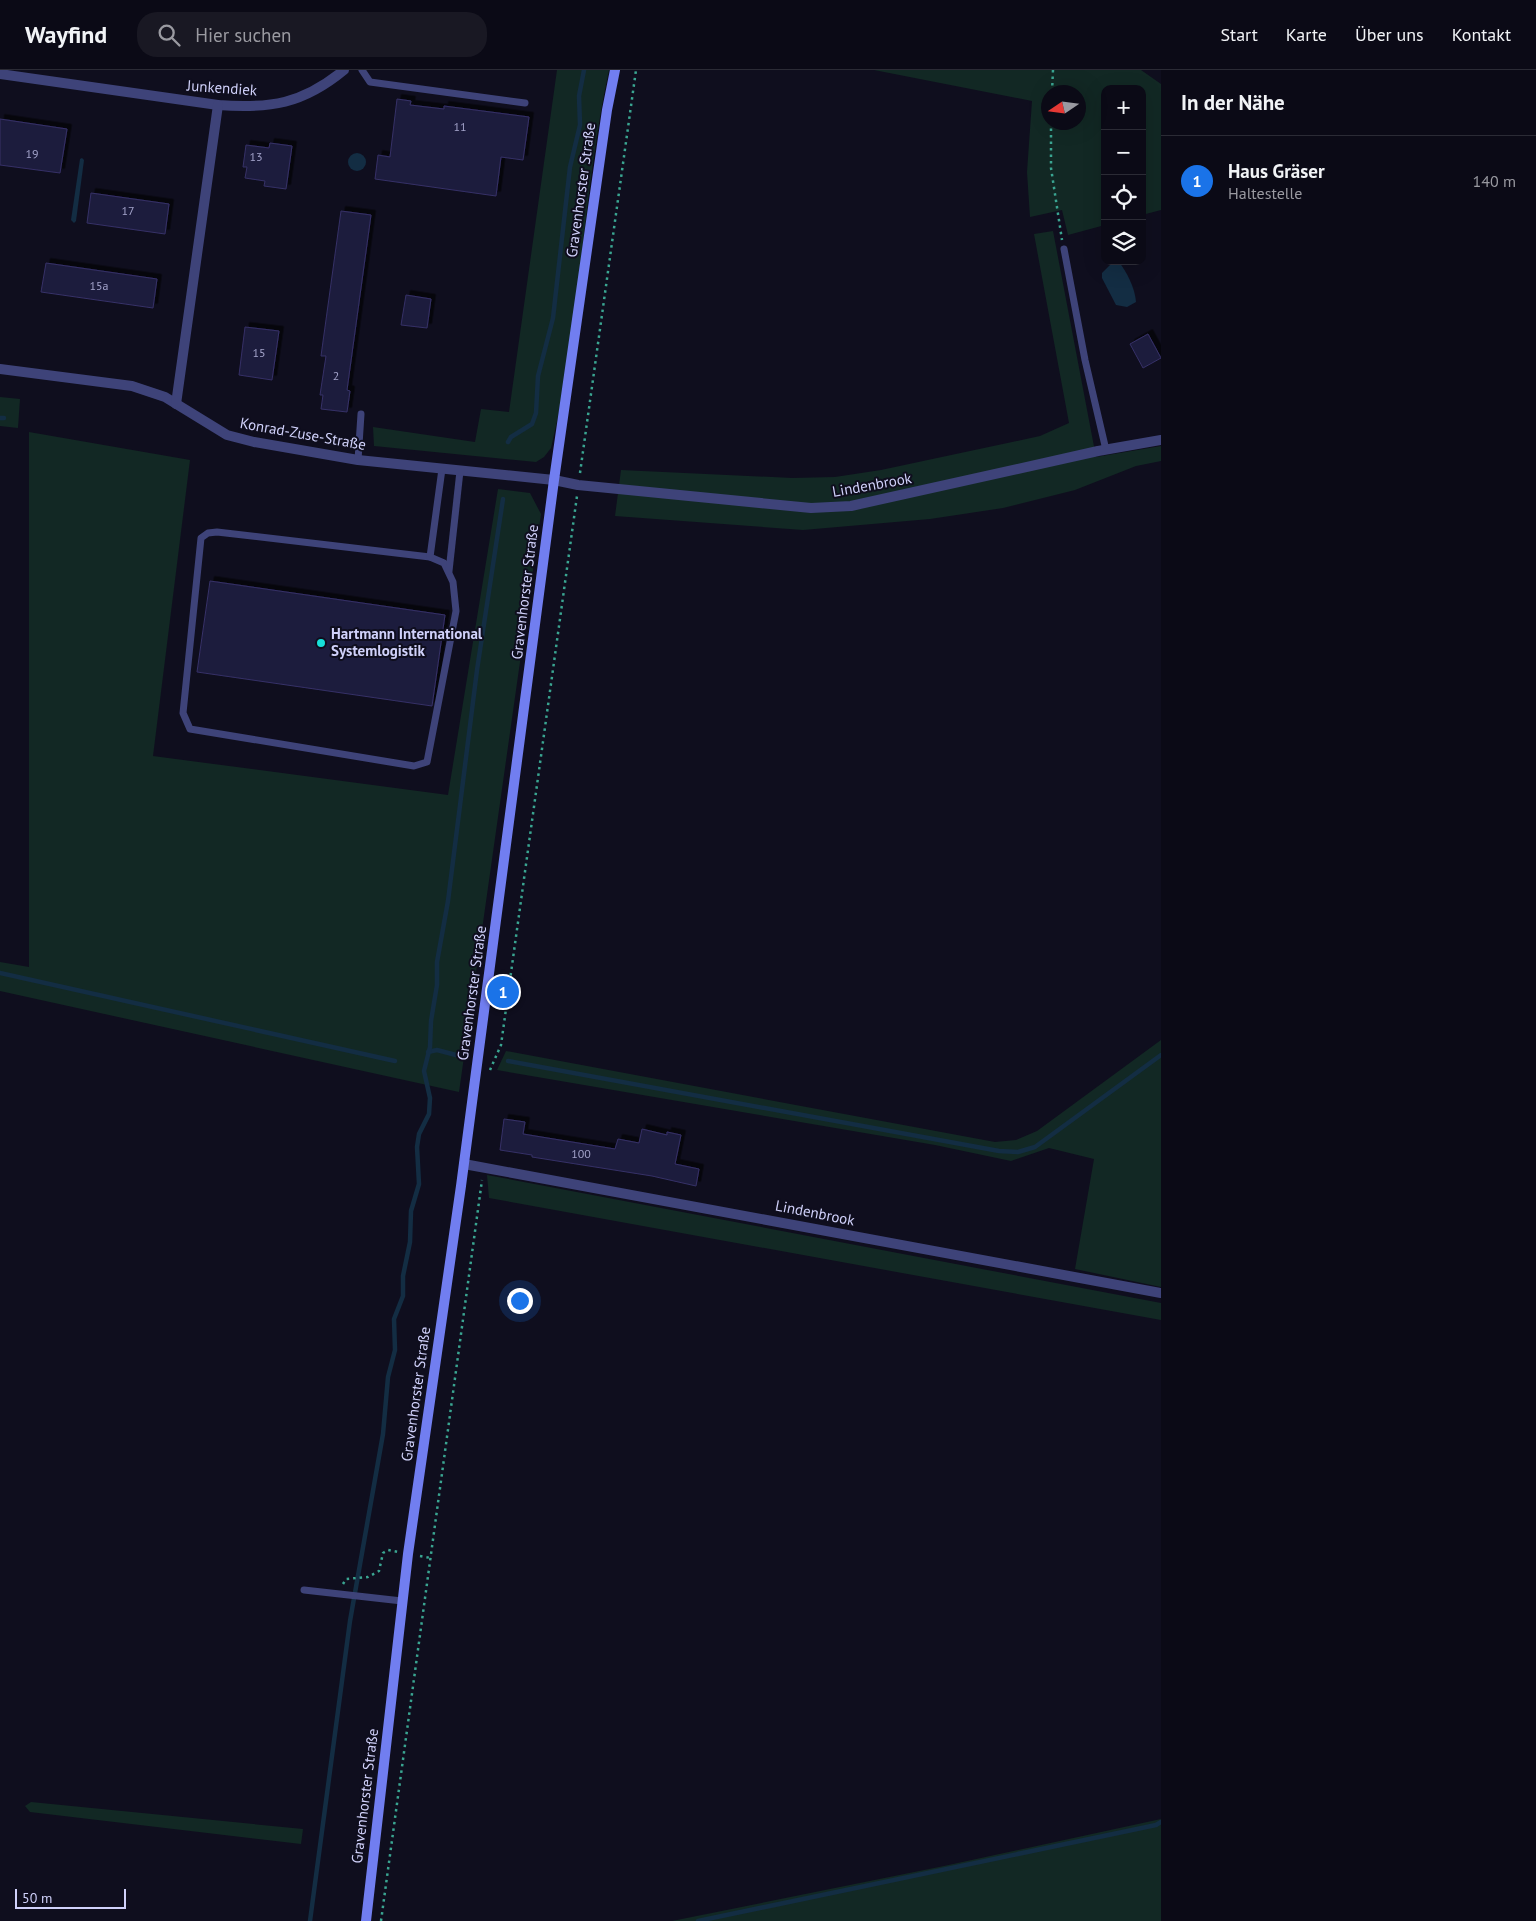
<!DOCTYPE html>
<html lang="de">
<meta charset="utf-8">
<style>
:root{--surface:#0b0a16;--page:#191823;--text:#f1f3f6;--muted:#9a9aa1;--line:#2b2b35;--accent:#1a73e8}
body{margin:0;font-family:"PT Sans",sans-serif;background:var(--page);color:var(--text)}
.controls{position:absolute;right:15px;top:15px;display:grid;overflow:hidden;border-radius:10px;box-shadow:0 5px 20px #0002}
.controls button{width:45px;height:45px;display:grid;place-items:center;padding:0;border:0;border-bottom:1px solid var(--line);background:var(--surface);color:var(--text);font:25px sans-serif}
.compass{position:absolute;left:1041px;top:15px;width:45px;height:45px;border-radius:50%;background:var(--surface);box-shadow:0 5px 20px #0002;rotate:257deg}
.scale{position:absolute;left:15px;bottom:12px;width:111px;box-sizing:border-box;padding-left:5px;border:2px solid #d0d1fa;border-top:0;font-size:14px;line-height:18px;white-space:nowrap;color:#d0d1fa;-webkit-text-stroke:4px #0f0e1e;paint-order:stroke}
.you{position:absolute;left:519px;top:1230px;width:18px;height:18px;margin:-12px;border:4px solid #fff;border-radius:50%;background:#1a73e8;box-shadow:0 0 0 8px #1a73e833}
.badge{display:grid;place-items:center;width:32px;height:32px;border-radius:50%;background:var(--accent);color:#fff;font-size:16px;font-weight:700}
.pin{position:absolute;translate:-50% -50%;border:2px solid #fff;box-shadow:0 1px 5px #0006}
.list{margin:0;padding:0;list-style:none}
h2{display:flex;justify-content:space-between;align-items:center;height:65px;margin:0;padding:0 20px;font-size:21px}
h2 small{font-size:16px;font-weight:400;color:var(--muted)}
.list li{display:grid;grid-template-columns:32px 1fr auto;gap:15px;align-items:center;box-sizing:border-box;height:90px;padding:0 20px;border-top:1px solid var(--line)}
.list b{display:block;font-size:19px;white-space:nowrap}
.list p{margin:0;font-size:16px;white-space:nowrap;color:var(--muted)}
.list em{font-size:16px;font-style:normal;color:var(--muted)}
.icon{flex:none;width:28px;height:28px;fill:none;stroke:currentColor;stroke-width:2;stroke-linecap:round;stroke-linejoin:round}
.map{position:relative;flex:none;width:1161px;height:1851px;overflow:hidden}
header{display:flex;align-items:center;gap:30px;box-sizing:border-box;height:70px;padding:0 25px;background:var(--surface);border-bottom:1px solid var(--line)}
header strong{font-size:24px}
nav{display:flex;gap:28px;margin-inline-start:auto;font-size:18px}
.search{width:350px;height:45px;background:var(--page);display:flex;align-items:center;gap:12px;box-sizing:border-box;padding:0 18px;border-radius:20px;color:var(--muted);font-size:19px}
main{display:flex}
aside{flex:1;background:var(--surface)}
.map>svg:first-child{display:block}
.green{fill:#122824;fill-rule:evenodd}
.water{fill:#132d43}
.lines{fill:none;stroke-linecap:round;stroke-linejoin:round}
.stream{stroke:#132d43;stroke-width:4.5}
.building{fill:#1f1c3d;stroke:#353167;filter:url(#shadow)}
.path{stroke:#3aa591;stroke-width:2.5;stroke-dasharray:2.5 4;stroke-linecap:butt}
.lane{stroke:#3e4379;stroke-width:7}
.street{stroke:#3e4379;stroke-width:10}
.secondary{stroke:#717ef0;stroke-width:10}
.poi-dot{fill:#17e0da;stroke:#0f0e1e;stroke-width:2}
.labels{text-anchor:middle;stroke-width:4;stroke-linejoin:round;paint-order:stroke}
.number-label{font-size:12px;fill:#a4a4cb}
.street-label{font-size:15px;fill:#d0d1fa;stroke:#0f0e1e}
.poi-label{font-size:15px;font-weight:bold;fill:#d0d1fa;stroke:#0f0e1e;text-anchor:start}
</style>
<header>
<strong>Wayfind</strong>
<div class="search"><svg class="icon" aria-label="search" viewBox="0 0 24 24"><circle cx="10" cy="10" r="6"/><path d="M15 15l6 6"/></svg>Hier suchen</div>
<nav><a>Start</a><a>Karte</a><a>Über uns</a><a>Kontakt</a></nav>
</header>
<main>
<div class="map">
<svg width="1161" height="1851" viewBox="0 0 1161 1851">
<defs>
<filter id="shadow"><feDropShadow dx="4.5" dy="-4.5" stdDeviation="0" flood-color="#0009"/></filter>
</defs>
<rect width="100%" height="100%" fill="#0f0e1e"/>
<g class="green">
<path d="M557 0H609C582 125 581 254 551 378L544 387 536 392 374 376 373 357 475 372 481 339 509 342Z"/>
<path d="M874 0H1141L1161 14V140L1142 145V19H1105V155L1068 165 1062 140 1030 147 1027 102 1032 31ZM1048 22H1078V52H1048Z"/>
<path d="M1053 161 1096 387 1161 376V391L1136 396 1075 420 1003 438 930 449 803 460 615 446 621 400 792 408 835 407 881 400 1040 366 1069 353 1034 164Z"/>
<path d="M0 327 20 329 18 358 0 356Z"/>
<path d="M29 362 190 390 153 686 448 725 498 419 530 423 541 444 459 1022 0 921V892L29 897Z"/>
<path d="M1161 970V1217L1075 1199 1094 1089 1049 1078 1011 1091 935 1075 497 1000 506 981 995 1072 1016 1070 1037 1061Z"/>
<path d="M487 1105 1161 1233V1250L489 1128Z"/>
<path d="M31 1732 303 1759 301 1774 30 1742 25 1736Z"/>
<path d="M1161 1749V1851H672L944 1796Z"/>
</g>
<g class="water">
<circle cx="357" cy="92" r="9"/>
<path d="M82 88 84 90 76 151 74 153 71 150 80 89Z"/>
<path d="M1114 191H1118C1127 202 1135 218 1136 232L1127 237 1116 235 1102 208V203Z"/>
</g>
<g class="lines">
<g class="stream">
<path d="M0 348H4"/>
<path d="M508 372 511 367 532 354 536 343 538 306 553 248 570 97 580 55 579 26 584 0"/>
<path d="M0 903 395 991"/>
<path d="M428 982 437 980 456 985"/>
<path d="M508 991 999 1081 1018 1082 1035 1077 1161 985"/>
<path d="M310 1851 350 1551 383 1364 388 1307 395 1280 394 1249 403 1226V1206L410 1172 411 1141 419 1114 417 1077 419 1064 429 1044 430 1028 424 1001 430 977 431 951 437 915V892L448 831 477 600 503 429"/>
<path d="M698 1851 1156 1755 1161 1752"/>
</g>
</g>
<g class="building">
<path d="M397 29 411 31 410 35 444 39V36L529 47 523 90 501 87 496 126 375 109 378 85 390 87Z"/>
<path d="M0 49 67 59 60 103 0 95Z"/>
<path d="M270 73 292 76 286 119 264 116 265 111 245 108 247 97H243L246 75 269 78Z"/>
<path d="M91 123 169 134 165 164 87 153Z"/>
<path d="M341 141 371 145 347 320 350 321 347 342 321 339 323 325H320L326 286H321Z"/>
<path d="M46 193 157 209 153 238 41 222Z"/>
<path d="M406 225 431 229 427 258 401 255Z"/>
<path d="M245 257 279 261 272 310 239 305Z"/>
<path d="M1148 264 1161 288 1143 298 1130 274Z"/>
<path d="M210 511 445 545 432 636 197 602Z"/>
<path d="M504 1049 525 1052 523 1064 615 1079 618 1069 639 1073 642 1059 667 1065V1062L681 1065 675 1094 699 1099 696 1116 652 1106 532 1087V1085L500 1080Z"/>
</g>
<g class="lines">
<g class="path">
<path d="M1052 22 1053 0"/>
<path d="M1051 52V98L1062 170"/>
<path d="M580 403 636 0"/>
<path d="M490 1000 501 975 577 426"/>
<path d="M420 1486 431 1488"/>
<path d="M343 1514 346 1509 368 1507 379 1501 383 1483 388 1480 398 1482"/>
<path d="M381 1851 482 1110"/>
</g>
<g class="lane">
<path d="M362 0 370 12 525 33"/>
<path d="M1064 179 1085 290 1106 380"/>
<path d="M358 390 361 344"/>
<path d="M217 462 430 487 444 493 453 512 456 541 427 692 414 696 190 659 183 643 201 468 208 463Z"/>
<path d="M430 487 442 399"/>
<path d="M449 501 460 401"/>
<path d="M304 1520 402 1531"/>
</g>
<g class="street">
<path d="M0 4 218 35C270 39 303 34 344 0"/>
<path d="M0 299 132 316 165 327 227 365 254 372 358 390 554 410 578 415 811 438 851 436 1098 381 1161 370"/>
<path d="M176 334 218 35"/>
<path d="M464 1094 1161 1223"/>
</g>
<path class="secondary" d="M366 1851 408 1484 461 1116 554 410 607 40 615 0"/>
</g>
<circle class="poi-dot" cx="321" cy="573" r="5"/>
<g class="labels">
<g class="number-label">
<text x="460" y="61">11</text>
<text x="32" y="88">19</text>
<text x="256" y="91">13</text>
<text x="128" y="145">17</text>
<text x="99" y="220">15a</text>
<text x="259" y="287">15</text>
<text x="336" y="310">2</text>
<text x="581" y="1088">100</text>
</g>
<g class="street-label">
<text transform="translate(222 18) rotate(4)" y="5">Junkendiek</text>
<text transform="translate(581 120) rotate(-82)" y="5">Gravenhorster Straße</text>
<text transform="translate(303 364) rotate(10)" y="5">Konrad-Zuse-Straße</text>
<text transform="translate(872 415) rotate(-10)" y="5">Lindenbrook</text>
<text transform="translate(525 522) rotate(-83)" y="5">Gravenhorster Straße</text>
<text transform="translate(472 923) rotate(-82)" y="5">Gravenhorster Straße</text>
<text transform="translate(815 1143) rotate(11)" y="5">Lindenbrook</text>
<text transform="translate(416 1324) rotate(-82)" y="5">Gravenhorster Straße</text>
<text transform="translate(365 1726) rotate(-83)" y="5">Gravenhorster Straße</text>
</g>
<g class="poi-label">
<text x="331" y="569">Hartmann International<tspan x="331" dy="17">Systemlogistik</tspan></text>
</g>
</g>
</svg>
<div class="controls">
<button>+</button>
<button>−</button>
<button><svg class="icon" aria-label="locate" viewBox="0 0 24 24"><circle cx="12" cy="12" r="6"/><path d="M12 2v4M12 18v4M2 12h4M18 12h4"/></svg></button>
<button><svg class="icon" aria-label="layers" viewBox="0 0 24 24"><path d="M12 4l9 5-9 5-9-5zM3 14l9 5 9-5"/></svg></button>
</div>
<svg class="compass" viewBox="-18 -18 36 36"><path d="M0-13l5 13h-10z" fill="#e53935"/><path d="M0 13l5-13h-10z" fill="#9a9aa1"/></svg>
<div class="scale">50 m</div>
<div class="you"></div>
<div class="pin badge" style="left:503px;top:922px">1</div>
</div>
<aside>
<h2>In der Nähe<small></small></h2>
<ul class="list">
<li><span class="badge">1</span><div><b>Haus Gräser</b><p>Haltestelle</p></div><em>140 m</em></li>
</ul>
</aside>
</main>
